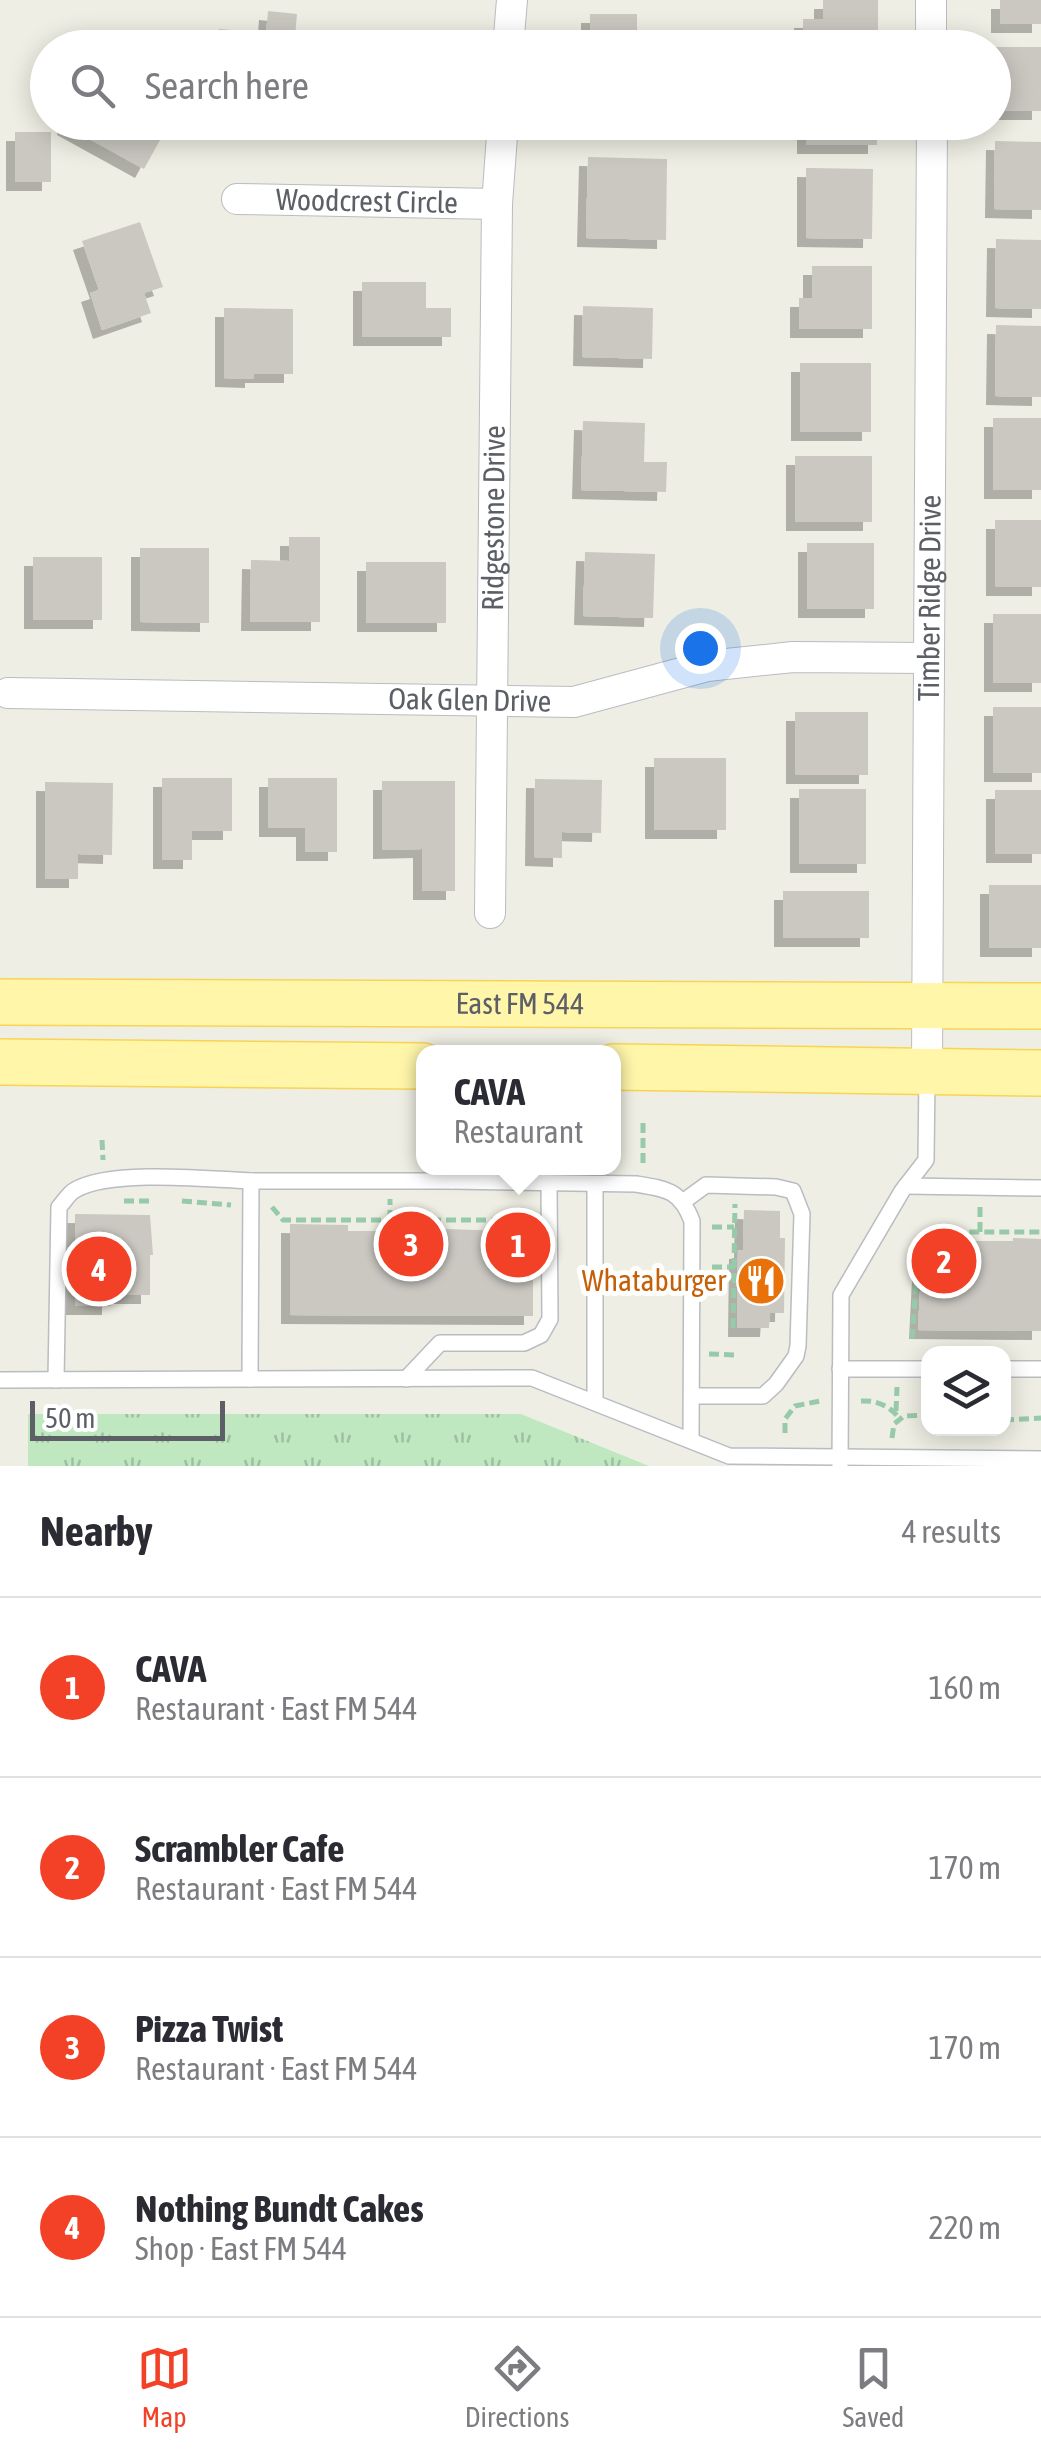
<!DOCTYPE html>
<meta charset="utf-8">
<style>
:root{--surface:#fff;--page:#f2f2f3;--text:#2b2b33;--muted:#7c7c81;--line:#e1e1e2;--accent:#f34127}
body{margin:0;font-family:"Asap Condensed",sans-serif;background:var(--page);color:var(--text)}
.controls{position:absolute;right:30px;bottom:30px;display:grid;overflow:hidden;border-radius:20px;box-shadow:0 5px 25px #0003}
.controls button{width:90px;height:90px;display:grid;place-items:center;padding:0;border:0;border-bottom:2px solid var(--line);background:var(--surface);color:var(--text);font:50px sans-serif}
.scale{position:absolute;left:30px;bottom:25px;width:195px;box-sizing:border-box;padding-left:10px;border:5px solid #5c6066;border-top:0;font-size:28px;line-height:35px;white-space:nowrap;color:#5c6066;-webkit-text-stroke:8px #fff;paint-order:stroke}
.you{position:absolute;left:700px;top:648px;width:35px;height:35px;margin:-25px;border:8px solid #fff;border-radius:50%;background:#1a73e8;box-shadow:0 0 0 15px #1a73e833}
.badge{display:grid;place-items:center;width:65px;height:65px;border-radius:50%;background:var(--accent);color:#fff;font-size:32px;font-weight:700}
.pin{position:absolute;translate:-50% -50%;border:5px solid #fff;box-shadow:0 2px 10px #0006}
.popup{position:absolute;left:416px;top:1045px;width:205px;height:130px;box-sizing:border-box;display:grid;place-content:center;border-radius:20px;background:var(--surface);filter:drop-shadow(0 2px 8px #0005);font-size:32px;white-space:nowrap;color:var(--muted)}
.popup b{font-size:38px;color:var(--text)}
.popup::after{content:'';position:absolute;left:50%;top:100%;margin-left:-20px;border:20px solid transparent;border-top-color:var(--surface)}
.list{margin:0;padding:0;list-style:none}
h2{display:flex;justify-content:space-between;align-items:center;height:130px;margin:0;padding:0 40px;font-size:42px}
h2 small{font-size:32px;font-weight:400;color:var(--muted)}
.list li{display:grid;grid-template-columns:65px 1fr auto;gap:30px;align-items:center;box-sizing:border-box;height:180px;padding:0 40px;border-top:2px solid var(--line)}
.list b{display:block;font-size:38px;white-space:nowrap}
.list p{margin:0;font-size:32px;white-space:nowrap;color:var(--muted)}
.list em{font-size:32px;font-style:normal;color:var(--muted)}
.icon{flex:none;width:55px;height:55px;fill:none;stroke:currentColor;stroke-width:2;stroke-linecap:round;stroke-linejoin:round}
.map{position:relative;flex:none;width:1041px;height:1466px;overflow:hidden}
.search{position:absolute;background:var(--surface);box-shadow:0 5px 25px #0003;left:30px;right:30px;top:30px;height:110px;display:flex;align-items:center;gap:25px;box-sizing:border-box;padding:0 35px;border-radius:55px;color:var(--muted);font-size:38px}
.sheet{height:850px;background:var(--surface)}
nav{display:flex;justify-content:space-around;align-items:center;box-sizing:border-box;height:140px;border-top:2px solid var(--line);background:var(--surface);font-size:28px;color:var(--muted)}
nav a{display:grid;justify-items:center;gap:5px}
nav .on{color:var(--accent)}
.map>svg:first-child{display:block}
.grass{fill:url(#grass-tufts)}
.building{fill:#cac8c1;filter:url(#shadow)}
.lines{fill:none;stroke-linecap:round;stroke-linejoin:round}
.service-casing{stroke:#b9bcc1;stroke-width:18}
.minor-casing{stroke:#b9bcc1;stroke-width:32}
.primary-casing{stroke:#f9d453;stroke-width:48}
.path{stroke:#97caa9;stroke-width:5;stroke-dasharray:10 5;stroke-linecap:butt}
.service{stroke:#fff;stroke-width:15}
.minor{stroke:#fff;stroke-width:30}
.primary{stroke:#fff6aa;stroke-width:45}
.labels{text-anchor:middle;stroke-width:10;stroke-linejoin:round;paint-order:stroke}
.street-label{font-size:30px;fill:#5c6066;stroke:#fff}
.food-label{font-size:30px;fill:#c56008;stroke:#fff;text-anchor:end}
</style>
<div class="map">
<svg width="1041" height="1466" viewBox="0 0 1041 1466">
<defs>
<pattern id="grass-tufts" width="24" height="20" patternUnits="userSpaceOnUse" patternTransform="scale(2.5)"><rect width="24" height="20" fill="#bfe8c1"/><path d="M3 7l-1-3M5 7V3M7 7l1-3M15 17l-1-3M17 17v-4M19 17l1-3" fill="none" stroke="#9ebfa1"/></pattern>
<filter id="shadow"><feDropShadow dx="-9" dy="9" stdDeviation="0" flood-color="#0004"/></filter>
</defs>
<rect width="100%" height="100%" fill="#efeee4"/>
<path class="grass" d="M28 1414H521L649 1466H28Z"/>
<g class="building">
<path d="M823 0H878V48H803V19H823Z"/>
<rect x="1000" y="0" width="41" height="24"/>
<path d="M268 11 297 14 294 48H265Z"/>
<rect x="590" y="14" width="47" height="34"/>
<path d="M219 29 245 31 244 48H218Z"/>
<rect x="996" y="47" width="45" height="64"/>
<path d="M67 122H170L144 169 66 126Z"/>
<rect x="366" y="122" width="83" height="6"/>
<rect x="806" y="122" width="71" height="23"/>
<rect x="15" y="132" width="36" height="50"/>
<path d="M995 141 1041 142V210L994 209Z"/>
<path d="M588 157 667 159 666 240 586 238Z"/>
<path d="M806 168 873 169 872 239 806 238Z"/>
<path d="M140 222 163 287 144 293 151 313 102 330 90 293 99 290 82 241Z"/>
<path d="M996 239 1041 240V309L995 308Z"/>
<path d="M812 266H872V329H799V298H812Z"/>
<path d="M362 282H426V308H451V337H362Z"/>
<path d="M583 306 653 308 652 359 582 357Z"/>
<path d="M224 308 293 309V374H254V379L224 378Z"/>
<path d="M996 325 1041 326V397L995 396Z"/>
<rect x="800" y="363" width="71" height="69"/>
<rect x="993" y="418" width="48" height="72"/>
<path d="M583 421 645 423 644 462H667L666 492 581 490Z"/>
<rect x="795" y="456" width="77" height="66"/>
<rect x="995" y="520" width="46" height="67"/>
<path d="M289 537H320V622H250L251 560 289 561Z"/>
<rect x="807" y="543" width="67" height="66"/>
<path d="M140 548H209V623L140 622Z"/>
<path d="M585 552 655 554 653 618 583 616Z"/>
<rect x="33" y="557" width="69" height="63"/>
<rect x="366" y="562" width="80" height="61"/>
<rect x="993" y="614" width="48" height="69"/>
<rect x="993" y="707" width="48" height="66"/>
<rect x="795" y="712" width="73" height="63"/>
<rect x="654" y="758" width="72" height="72"/>
<path d="M162 778H232V831H192V860H162Z"/>
<path d="M268 778H337V852H305V828H268Z"/>
<path d="M535 779 602 780 601 833 562 832V858L534 857Z"/>
<path d="M382 781H455V891H422V849L382 850Z"/>
<path d="M45 782 113 783 112 855 78 854V879H45Z"/>
<rect x="799" y="789" width="67" height="75"/>
<rect x="995" y="790" width="46" height="64"/>
<rect x="989" y="885" width="52" height="63"/>
<rect x="783" y="891" width="86" height="47"/>
<path d="M744 1210 780 1211V1238H785L784 1313H770L769 1328H737L738 1250H743Z"/>
<path d="M75 1214 150 1215 153 1255H150V1295H111V1306H75Z"/>
<path d="M290 1224 348 1225V1231H386V1227L506 1231V1227H533V1316L290 1315Z"/>
<path d="M1013 1238 1041 1239V1331L918 1330 921 1271 926 1270 925 1254 932 1245 944 1242 953 1245V1241H1013Z"/>
</g>
<g class="lines">
<g class="service-casing">
<g id="service">
<path d="M452 1168V1181L636 1184C667 1189 680 1190 692 1221L691 1440"/>
<path d="M595 1185V1402"/>
<path d="M906 1186 1041 1188"/>
<path d="M684 1201 706 1185 776 1187 793 1191 802 1214 798 1346 796 1356 776 1384 763 1396H693"/>
<path d="M840 1369H928"/>
<path d="M1004 1369H1041"/>
<path d="M250 1379 251 1181H452"/>
<path d="M406 1379 440 1343H524L541 1335 550 1319 549 1184"/>
<path d="M0 1380 532 1378 729 1456 1041 1459"/>
<path d="M56 1380 59 1207C64 1202 69 1193 75 1190 110 1169 210 1179 251 1181"/>
<path d="M840 1466 841 1295 902 1191 926 1160 927 1075"/>
</g>
</g>
<g class="minor-casing">
<g id="minor">
<path d="M931 0V48"/>
<path d="M508 48 512 0"/>
<path id="s1" d="M237 199 497 204"/>
<path id="s2" d="M8 693 574 702 707 666 793 657 928 658"/>
<path id="s3" d="M490 913 497 204 503 122"/>
<path id="s4" d="M927 1070C927 754 933 439 932 122"/>
</g>
</g>
<g class="primary-casing">
<g id="primary">
<path id="s5" d="M0 1002 1041 1006"/>
<path d="M0 1062 423 1066"/>
<path d="M613 1067 1041 1073"/>
</g>
</g>
<g class="path">
<path d="M643 1123V1164"/>
<path d="M102 1140 103 1160"/>
<path d="M124 1201H151"/>
<path d="M182 1201 231 1205"/>
<path d="M272 1207 283 1220H530"/>
<path d="M390 1220V1199"/>
<path d="M712 1227H734"/>
<path d="M980 1232V1205"/>
<path d="M712 1267H734"/>
<path d="M733 1328 735 1204"/>
<path d="M912 1339 919 1241 946 1232H1041"/>
<path d="M709 1354 736 1355"/>
<path d="M861 1401C877 1400 890 1406 900 1419"/>
<path d="M896 1411 897 1387"/>
<path d="M1004 1420 1041 1418"/>
<path d="M785 1433V1419L795 1406 820 1401"/>
<path d="M892 1438 894 1424 904 1416 928 1415"/>
</g>
<use href="#service" class="service"/>
<use href="#minor" class="minor"/>
<use href="#primary" class="primary"/>
</g>
<defs>
<g id="restaurant-disc" transform="scale(2.5)"><circle r="9.5" fill="#e8710a" stroke="#fff"/><path d="M-5-6h1v4h1v-4h1v4h1v-4h1v5L-1.5 .5V6h-2V.5L-5-1ZM5-6V6H3V1.5H1.5Q1.5-4 5-6Z" fill="#fff"/></g>
</defs>
<g fill-rule="evenodd">
<use href="#restaurant-disc" x="761" y="1281"/>
</g>
<g class="labels">
<g class="street-label">
<text dy="10" stroke="none"><textPath href="#s1" startOffset="130">Woodcrest Circle</textPath></text>
<text dy="10" stroke="none"><textPath href="#s3" startOffset="395">Ridgestone Drive</textPath></text>
<text dy="10" stroke="none"><textPath href="#s4" startOffset="472">Timber Ridge Drive</textPath></text>
<text dy="10" stroke="none"><textPath href="#s2" startOffset="462">Oak Glen Drive</textPath></text>
<text dy="10" stroke="none"><textPath href="#s5" startOffset="520">East FM 544</textPath></text>
</g>
<g class="food-label">
<text x="726" y="1291">Whataburger</text>
</g>
</g>
</svg>
<div class="controls">
<button><svg class="icon" aria-label="layers" viewBox="0 0 24 24"><path d="M12 4l9 5-9 5-9-5zM3 14l9 5 9-5"/></svg></button>
</div>
<div class="scale">50 m</div>
<div class="you"></div>
<div class="pin badge" style="left:518px;top:1245px">1</div>
<div class="popup"><b>CAVA</b>Restaurant</div>
<div class="pin badge" style="left:944px;top:1261px">2</div>
<div class="pin badge" style="left:411px;top:1244px">3</div>
<div class="pin badge" style="left:99px;top:1269px">4</div>
<div class="search"><svg class="icon" aria-label="search" viewBox="0 0 24 24"><circle cx="10" cy="10" r="6"/><path d="M15 15l6 6"/></svg>Search here</div>
</div>
<section class="sheet">
<h2>Nearby<small>4 results</small></h2>
<ul class="list">
<li><span class="badge">1</span><div><b>CAVA</b><p>Restaurant · East FM 544</p></div><em>160 m</em></li>
<li><span class="badge">2</span><div><b>Scrambler Cafe</b><p>Restaurant · East FM 544</p></div><em>170 m</em></li>
<li><span class="badge">3</span><div><b>Pizza Twist</b><p>Restaurant · East FM 544</p></div><em>170 m</em></li>
<li><span class="badge">4</span><div><b>Nothing Bundt Cakes</b><p>Shop · East FM 544</p></div><em>220 m</em></li>
</ul>
</section>
<nav>
<a class="on"><svg class="icon" aria-label="map" viewBox="0 0 24 24"><path d="M3 6l6-2 6 2 6-2v14l-6 2-6-2-6 2zM9 4v14M15 6v14"/></svg>Map</a>
<a><svg class="icon" aria-label="directions" viewBox="0 0 24 24"><path d="M12 3l9 9-9 9-9-9zM9 14v-3h6M13 9l2 2-2 2"/></svg>Directions</a>
<a><svg class="icon" aria-label="saved" viewBox="0 0 24 24"><path d="M7 4h10v16l-5-4-5 4z"/></svg>Saved</a>
</nav>
